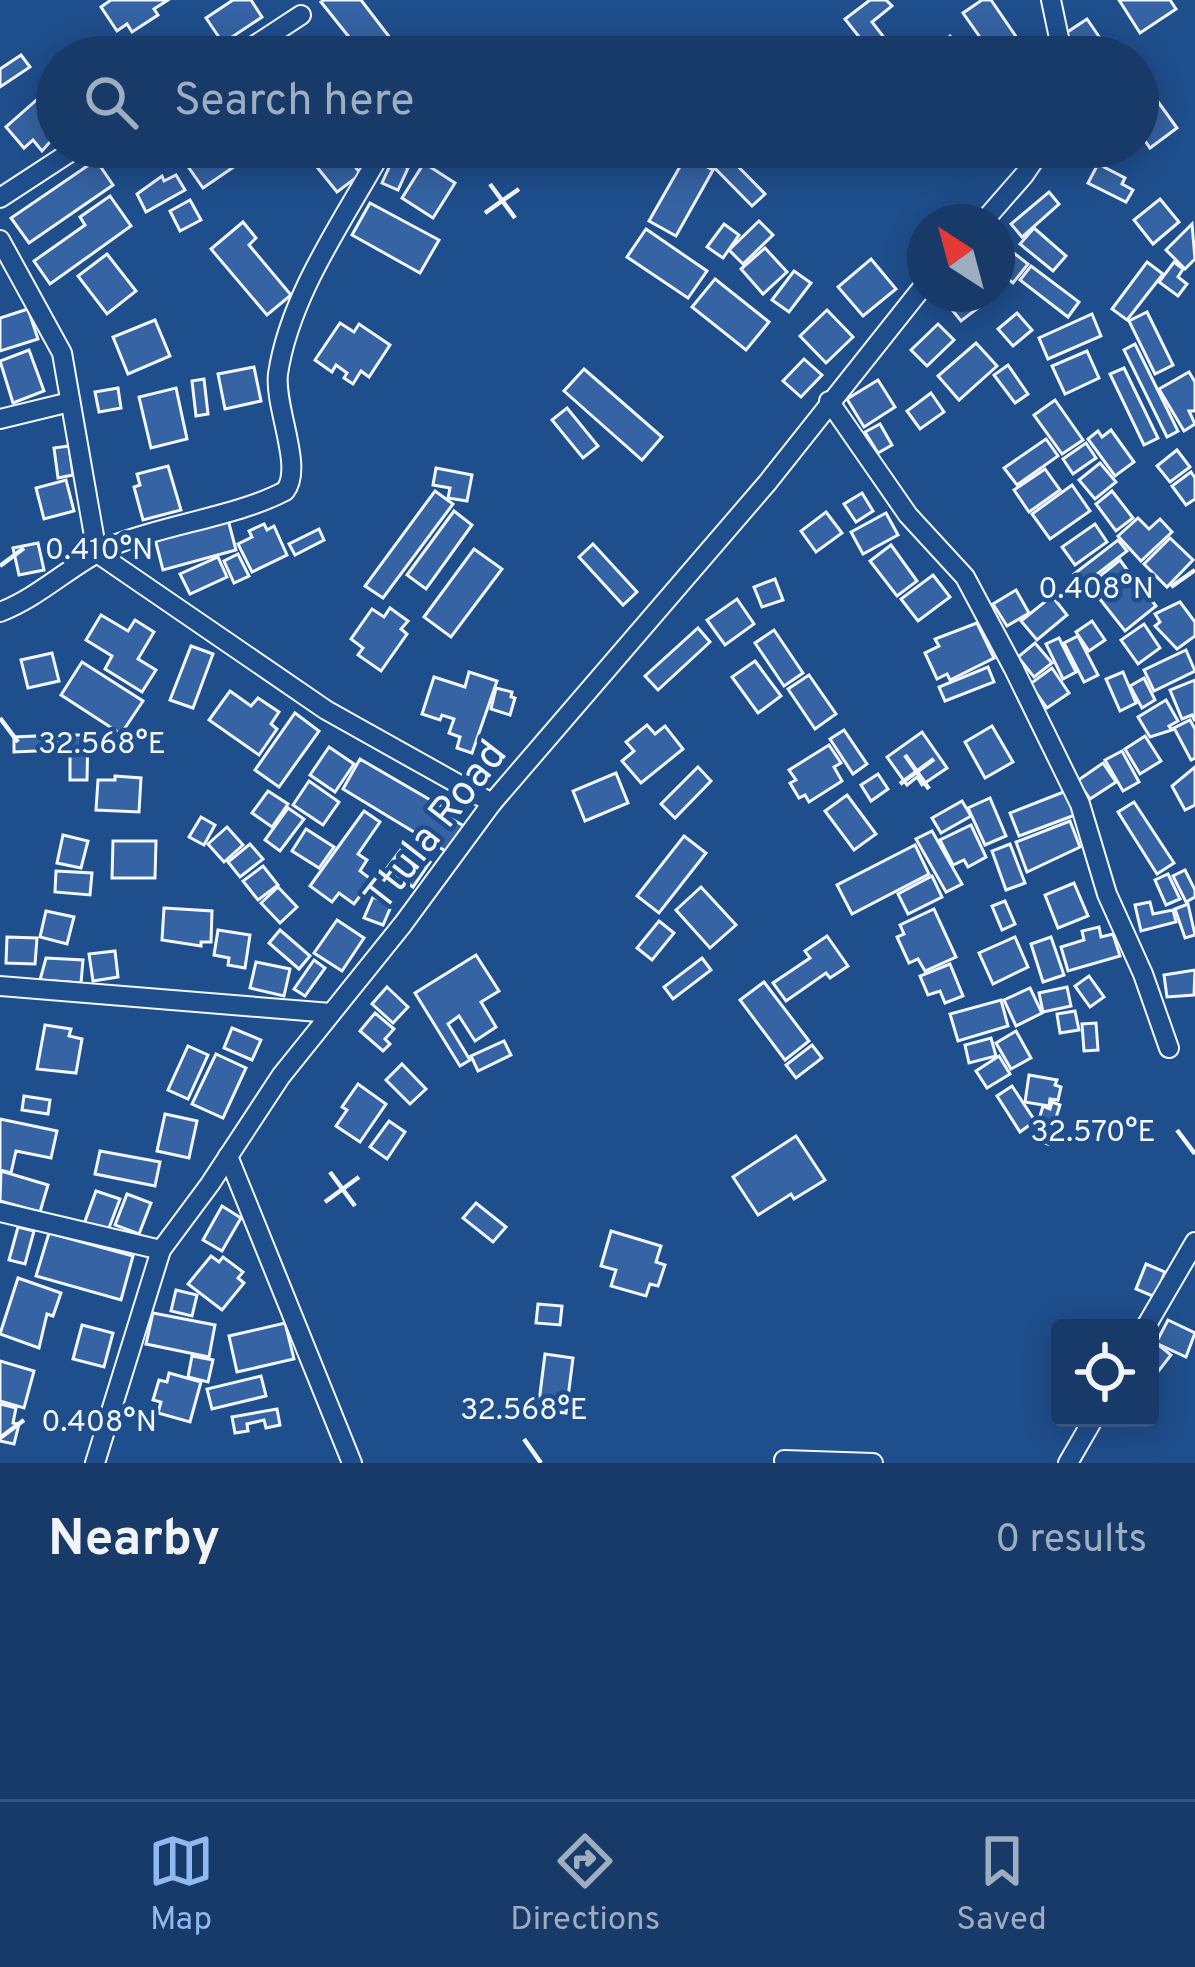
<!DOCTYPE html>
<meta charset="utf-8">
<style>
:root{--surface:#173a69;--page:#20416f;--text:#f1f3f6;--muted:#9eadc0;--line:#36547d;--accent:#90b9f0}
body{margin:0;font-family:Overpass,sans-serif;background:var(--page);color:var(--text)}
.controls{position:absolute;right:36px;bottom:36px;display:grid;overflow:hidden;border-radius:12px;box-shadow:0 6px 30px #0003}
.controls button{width:108px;height:108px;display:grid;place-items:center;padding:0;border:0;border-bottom:3px solid var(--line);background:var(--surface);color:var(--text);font:60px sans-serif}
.compass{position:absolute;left:907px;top:204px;width:108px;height:108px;border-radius:50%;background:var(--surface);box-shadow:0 6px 30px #0003;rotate:324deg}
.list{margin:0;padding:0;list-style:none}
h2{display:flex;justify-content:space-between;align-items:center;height:156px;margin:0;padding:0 48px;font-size:51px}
h2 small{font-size:39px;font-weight:400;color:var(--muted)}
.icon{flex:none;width:66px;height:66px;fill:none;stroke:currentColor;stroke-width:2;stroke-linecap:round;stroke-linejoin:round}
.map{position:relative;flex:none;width:1195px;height:1463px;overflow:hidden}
.search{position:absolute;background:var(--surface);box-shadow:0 6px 30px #0003;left:36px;right:36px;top:36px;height:132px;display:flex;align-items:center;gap:30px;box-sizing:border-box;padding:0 42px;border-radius:66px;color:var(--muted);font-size:45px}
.sheet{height:336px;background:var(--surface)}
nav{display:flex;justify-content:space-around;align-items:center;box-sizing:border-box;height:168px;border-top:3px solid var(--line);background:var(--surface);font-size:33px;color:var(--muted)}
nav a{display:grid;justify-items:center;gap:6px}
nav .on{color:var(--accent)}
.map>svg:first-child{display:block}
.building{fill:#3563a3;stroke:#f2f6ff;stroke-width:3}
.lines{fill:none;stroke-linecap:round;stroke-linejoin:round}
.street-casing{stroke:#f2f6ff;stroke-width:22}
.street{stroke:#1f4e8c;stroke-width:18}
.ticks{fill:none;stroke:#f2f6ff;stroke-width:4.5}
.labels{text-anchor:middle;stroke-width:9;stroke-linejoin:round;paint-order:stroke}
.street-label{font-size:42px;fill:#f2f6ff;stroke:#1f4e8c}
.ticks-label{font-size:30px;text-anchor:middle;fill:#f2f6ff;stroke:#1f4e8c;stroke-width:9;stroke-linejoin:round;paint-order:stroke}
</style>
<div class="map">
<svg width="1195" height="1463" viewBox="0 0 1195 1463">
<rect width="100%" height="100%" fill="#1f4e8c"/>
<g class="building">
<path d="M111 0H168L154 9 158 15 132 32 127 24 117 31 101 7Z"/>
<path d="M233 0H251L262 17 223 43 206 18Z"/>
<path d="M324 0H361L394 43 376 57H365L321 2Z"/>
<path d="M870 0H886L892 6 872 22 886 40 871 52 845 19Z"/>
<path d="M982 0H991L1030 57H994L963 13Z"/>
<path d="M1119 0H1170L1176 9 1140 33Z"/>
<path d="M1087 19 1113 57H1083L1066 33Z"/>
<path d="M950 36 964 53 958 57H924Z"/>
<path d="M21 55 30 67 0 87V69Z"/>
<path d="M1138 74 1177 128 1150 148 1139 132 1151 124 1143 113 1138 117Z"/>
<path d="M41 96 48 104 39 113 57 134 42 151 33 140 24 148 6 127Z"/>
<path d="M140 147H175L177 150 152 166Z"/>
<path d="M189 147H222L235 166 203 188 182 158 192 152Z"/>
<path d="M310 147H339L361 174 337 192 304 151Z"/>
<path d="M719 147 765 194 752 206 695 148Z"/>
<path d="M686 156 713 170 676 236 649 221Z"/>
<path d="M96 160 113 185 29 243 11 218Z"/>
<path d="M392 161 408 168 398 190 382 183Z"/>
<path d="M424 163 455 183 433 218 402 198Z"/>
<path d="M1098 164 1125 178 1122 184 1133 190 1126 202 1088 183Z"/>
<path d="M176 175 185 190 146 212 137 194 162 176 164 181Z"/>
<path d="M1049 192 1059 204 1022 237 1011 224Z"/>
<path d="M110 196 131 226 50 284 34 261 85 225 80 217Z"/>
<path d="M1160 199 1179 222 1153 244 1134 220Z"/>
<path d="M190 200 201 220 180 231 170 211Z"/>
<path d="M370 203 439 240 420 273 352 235Z"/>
<path d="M759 221 773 235 743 264 729 250Z"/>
<path d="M243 222 256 238 249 245 291 295 267 315 211 249Z"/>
<path d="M724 224 739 235 723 258 707 247Z"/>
<path d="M1192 224 1195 259 1185 269 1166 250Z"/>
<path d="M1034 228 1066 256 1053 271 1020 244Z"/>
<path d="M646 229 707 271 688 298 627 257Z"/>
<path d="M1006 247 1028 264 1013 283 997 270V258Z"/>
<path d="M765 248 787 272 763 294 741 269Z"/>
<path d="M107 254 136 291 107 314 78 276Z"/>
<path d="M871 259 896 289 863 316 838 287Z"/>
<path d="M1147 262 1163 274 1127 320 1112 309Z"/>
<path d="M1174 262 1183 269 1178 277 1187 284 1178 296 1159 282Z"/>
<path d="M1031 266 1079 302 1068 317 1020 280Z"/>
<path d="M794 271 811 283 789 312 772 300Z"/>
<path d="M715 279 769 322 746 350 692 307Z"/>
<path d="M954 294H988L991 298 961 321 945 301Z"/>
<path d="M28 309 38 339 0 351V318Z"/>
<path d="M827 310 853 337 826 363 800 336Z"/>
<path d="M1147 312 1173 365 1155 374 1129 321Z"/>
<path d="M1017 313 1032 330 1013 346 998 329Z"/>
<path d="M1092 314 1101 336 1048 359 1039 338Z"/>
<path d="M155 320 170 356 128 374 113 337Z"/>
<path d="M340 323 354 332 359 324 390 345 369 377 361 371 353 384 344 378 347 373 336 365 332 372 315 360Z"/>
<path d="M938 324 954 340 927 366 911 350Z"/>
<path d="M976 343 997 366 959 400 938 376Z"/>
<path d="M1135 344 1178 431 1167 437 1124 350Z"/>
<path d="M29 350 44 391 13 403 0 361Z"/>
<path d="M1087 351 1099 378 1065 394 1052 366Z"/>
<path d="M804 359 822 375 801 397 783 381Z"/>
<path d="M1008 365 1028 394 1015 403 994 375Z"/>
<path d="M254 367 261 401 225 409 218 374Z"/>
<path d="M1124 368 1158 438 1144 445 1110 374Z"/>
<path d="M584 369 662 437 642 460 564 391Z"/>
<path d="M1189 372 1195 382V411H1189L1195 424 1184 431 1159 389Z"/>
<path d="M204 379 208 414 196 416 192 381Z"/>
<path d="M878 380 895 407 864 427 847 399Z"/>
<path d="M118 388 121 408 99 412 95 392Z"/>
<path d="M176 388 187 439 151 448 139 397Z"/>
<path d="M931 393 944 412 920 429 907 411Z"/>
<path d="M1055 400 1083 440 1062 454 1034 415Z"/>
<path d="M567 408 598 446 583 458 552 420Z"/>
<path d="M880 424 892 445 878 453 865 432Z"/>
<path d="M1111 430 1134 462 1115 476 1088 439 1098 431 1102 437Z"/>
<path d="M1046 439 1058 456 1017 485 1004 468Z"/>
<path d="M1086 443 1096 458 1073 474 1063 459Z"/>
<path d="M69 446 73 475 58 478 54 448Z"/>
<path d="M1177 450 1190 467 1170 482 1157 466Z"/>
<path d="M1100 463 1116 482 1095 499 1079 480Z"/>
<path d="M168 466 181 510 143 520 134 487 140 485 137 474Z"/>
<path d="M436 468 472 475 467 501 448 498 450 488 433 485Z"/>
<path d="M1045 469 1060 490 1029 512 1014 490Z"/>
<path d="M1191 472 1195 478V499L1186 505 1172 486Z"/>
<path d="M66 480 74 511 44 519 36 488Z"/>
<path d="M1072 485 1090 511 1050 539 1032 514Z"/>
<path d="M435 491 453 504 383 598 365 586Z"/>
<path d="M1112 491 1133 518 1116 531 1096 504Z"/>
<path d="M862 493 873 511 856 522 844 504Z"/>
<path d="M454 511 472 525 426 589 407 575Z"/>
<path d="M226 512 236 550 163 570 153 531Z"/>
<path d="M826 512 842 533 816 552 801 531Z"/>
<path d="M886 513 898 535 863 554 851 532Z"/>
<path d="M1138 518 1149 529 1160 519 1172 532 1141 561 1118 536Z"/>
<path d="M264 524 267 530 274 526 287 555 252 572 238 544 252 537 249 531Z"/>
<path d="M1095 524 1107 542 1075 565 1062 547Z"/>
<path d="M319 529 324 540 295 555 289 544Z"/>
<path d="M1170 538 1193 560 1167 587 1144 564Z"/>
<path d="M1118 540 1127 551 1083 585 1074 574Z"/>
<path d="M38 543 44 570 19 575 13 548Z"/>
<path d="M593 544 637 592 623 605 579 557Z"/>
<path d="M891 545 917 581 897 596 870 561Z"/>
<path d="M474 549 502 569 451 637 424 617Z"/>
<path d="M238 554 249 576 234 583 224 561Z"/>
<path d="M218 557 227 577 190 594 180 574Z"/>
<path d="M1120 560 1128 571 1093 598 1085 588Z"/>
<path d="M1131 573 1156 606 1125 631 1099 598Z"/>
<path d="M933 575 950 597 918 621 901 599Z"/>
<path d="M775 579 783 600 762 607 754 587Z"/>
<path d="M1016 590 1029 613 1007 626 993 604Z"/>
<path d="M1052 596 1067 615 1037 640 1021 621Z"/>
<path d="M737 599 754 624 725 645 707 620Z"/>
<path d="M1180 602 1195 622V636L1177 649 1155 626 1160 622 1155 614Z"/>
<path d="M390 608 408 621 401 629 407 634 381 671 358 655 363 648 351 639 372 609 384 617Z"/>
<path d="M101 615 128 631 135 620 154 632 138 659 156 670 142 692 105 669 112 656 86 640Z"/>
<path d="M1092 621 1105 640 1089 651 1076 632Z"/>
<path d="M977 623 994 658 950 680 947 674 937 679 925 653 939 646 935 639Z"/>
<path d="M1144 624 1160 648 1138 664 1121 640Z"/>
<path d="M698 628 710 642 658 690 645 676Z"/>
<path d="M774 630 803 673 784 686 755 643Z"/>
<path d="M1078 636 1098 675 1084 682 1064 643Z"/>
<path d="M1059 638 1076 672 1063 679 1046 644Z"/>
<path d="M1035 643 1052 663 1034 677 1018 657Z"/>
<path d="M191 646 213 654 193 708 170 700Z"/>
<path d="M1186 650 1195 671 1154 691 1144 670Z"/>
<path d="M52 653 59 681 28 688 21 660Z"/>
<path d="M755 661 781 696 758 713 732 677Z"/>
<path d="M82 662 143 701 121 734 61 695Z"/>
<path d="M988 667 994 682 945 701 939 687Z"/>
<path d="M1052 668 1069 693 1047 708 1030 684Z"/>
<path d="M469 672 497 681 472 753 457 748 460 737 449 733 454 719 442 715 440 720 422 714 434 677 465 687Z"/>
<path d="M1123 672 1136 703 1120 711 1106 679Z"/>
<path d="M809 675 836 714 815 729 788 689Z"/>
<path d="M1144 678 1155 700 1142 708 1130 686Z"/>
<path d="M1195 680V721L1192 715 1182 719 1170 690Z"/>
<path d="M496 688 512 692 511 697 515 698 510 715 491 709Z"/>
<path d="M230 691 251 706 258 698 279 712 271 724 277 729 259 755 209 720Z"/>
<path d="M1166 700 1178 721 1169 726 1172 730 1150 737 1138 717Z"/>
<path d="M295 713 319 731 279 787 255 770Z"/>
<path d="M1190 720 1195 729V758L1191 760 1174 728Z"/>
<path d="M647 725 655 734 665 726 683 749 641 783 622 761 634 751 626 742Z"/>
<path d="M992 726 1013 762 985 778 965 742Z"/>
<path d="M844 730 867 764 853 774 830 739Z"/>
<path d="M922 732 947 768 922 785 917 777 907 785 887 757Z"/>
<path d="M58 735V750L14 752V737Z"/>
<path d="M70 735H88L87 780H70Z"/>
<path d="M1145 736 1161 761 1140 774 1125 749Z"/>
<path d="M829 745 841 763 834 767 842 781 809 802 805 795 799 798 790 783 796 780 789 770Z"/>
<path d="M329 747 354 764 335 792 310 775Z"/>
<path d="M1122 751 1139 782 1123 791 1105 760Z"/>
<path d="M360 759 451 812 448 817 464 826 447 852 343 789Z"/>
<path d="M1103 763 1116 782 1090 799 1077 781Z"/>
<path d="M698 767 711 781 675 818 661 804Z"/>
<path d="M1195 767V805L1185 810 1172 786Z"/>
<path d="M616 773 628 803 585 821 573 791Z"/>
<path d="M878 774 888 789 871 801 861 785Z"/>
<path d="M115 776 141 778 139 812 96 810 98 780H115Z"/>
<path d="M309 781 339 802 323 825 293 805Z"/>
<path d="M268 791 288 804 272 827 252 813Z"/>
<path d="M1066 791 1075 815 1019 836 1010 813Z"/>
<path d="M847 795 876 834 854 850 825 811Z"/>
<path d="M990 798 1006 836 985 845 968 808Z"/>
<path d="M962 801 971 816 941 833 932 818Z"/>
<path d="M1134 802 1174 863 1157 874 1118 812Z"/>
<path d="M288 808 304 819 280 851 265 840Z"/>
<path d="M364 811 380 822 358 854 367 860 360 871 372 880 354 904 339 893 332 902 310 886Z"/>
<path d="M201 817 215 825 204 845 189 837Z"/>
<path d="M1070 821 1080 847 1027 872 1016 842Z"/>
<path d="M971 825 986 857 968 867 964 860 953 865 940 840Z"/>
<path d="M227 827 243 845 224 862 208 844Z"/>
<path d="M306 829 334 847 319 868 292 851Z"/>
<path d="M932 831 962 884 946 892 916 839Z"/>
<path d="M63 835 88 841 81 868 57 863Z"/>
<path d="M684 836 706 853 659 913 637 896Z"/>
<path d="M113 841H156L155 878H112Z"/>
<path d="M250 844 263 859 240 877 228 862Z"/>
<path d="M405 844 430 862 413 887 387 868Z"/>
<path d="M1010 844 1025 883 1006 890 992 851Z"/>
<path d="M915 845 929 874 852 914 837 885Z"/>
<path d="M263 866 278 885 258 900 243 881Z"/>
<path d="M1185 870 1195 890V897L1186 902 1173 876Z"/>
<path d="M56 871 92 873 90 895 55 892Z"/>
<path d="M1168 874 1180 899 1166 905 1155 880Z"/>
<path d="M932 876 942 897 908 914 898 894Z"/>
<path d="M1074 883 1088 916 1058 928 1045 895Z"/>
<path d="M278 887 297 907 280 923 261 903Z"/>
<path d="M701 887 736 925 710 948 676 910Z"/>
<path d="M373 897 392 904 383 925 364 918Z"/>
<path d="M1005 901 1015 924 1002 930 992 906Z"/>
<path d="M1150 902 1153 914 1173 910 1176 922 1141 931 1135 905Z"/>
<path d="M1188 904 1195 935 1185 938 1175 909Z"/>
<path d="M164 908 212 911 211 942H201V946L162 940Z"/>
<path d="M934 909 956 957 925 971 918 959 909 963 897 937 904 934 900 925Z"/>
<path d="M46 911 74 917 67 944 40 937Z"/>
<path d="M337 920 364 938 342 971 314 953Z"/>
<path d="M659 921 674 933 652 960 637 948Z"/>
<path d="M1099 927 1101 937 1113 934 1120 956 1068 971 1061 947 1084 940 1082 931Z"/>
<path d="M218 930 250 935 245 968 228 965 229 958 214 955Z"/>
<path d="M280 930 310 956 299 969 269 943Z"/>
<path d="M827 936 848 966 830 978 826 973 786 1001 773 983 810 958 805 951Z"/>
<path d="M7 937 37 938 35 964 6 963Z"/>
<path d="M1015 937 1028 967 993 984 979 953Z"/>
<path d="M1051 937 1064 975 1043 982 1031 944Z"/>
<path d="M115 951 118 977 93 981 89 954Z"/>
<path d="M476 955 499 991 481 1002 496 1027 475 1041 459 1016 448 1024 470 1060 460 1066 415 993Z"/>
<path d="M46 958 83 960 81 983 40 980Z"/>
<path d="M702 958 711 970 673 999 664 987Z"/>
<path d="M314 960 325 968 305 996 294 989Z"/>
<path d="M256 962 290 969 284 996 250 988Z"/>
<path d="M950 964 963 996 945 1003 940 991 928 995 920 976Z"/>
<path d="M1195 970 1194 995 1167 997 1164 975Z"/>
<path d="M1089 976 1104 997 1090 1007 1075 986Z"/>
<path d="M764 982 809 1041 785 1060 740 1000Z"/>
<path d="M387 987 408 1007 393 1023 372 1004Z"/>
<path d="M1067 987 1071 1006 1043 1012 1039 993Z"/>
<path d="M1030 988 1042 1013 1016 1026 1004 1000Z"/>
<path d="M1001 1000 1008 1026 958 1041 950 1014Z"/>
<path d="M1075 1011 1079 1030 1060 1033 1057 1014Z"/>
<path d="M375 1013 394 1029 385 1039 390 1044 383 1051 360 1031Z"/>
<path d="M1096 1023 1098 1050 1084 1051 1082 1024Z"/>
<path d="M45 1025 71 1029 69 1036 82 1039 76 1073 37 1069Z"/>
<path d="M232 1028 261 1040 252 1060 224 1048Z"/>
<path d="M1016 1031 1031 1058 1011 1069 996 1043Z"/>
<path d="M991 1038 996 1056 969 1063 965 1045Z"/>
<path d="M504 1041 511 1055 478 1071 471 1056Z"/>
<path d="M812 1045 822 1058 796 1078 786 1065Z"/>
<path d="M188 1046 208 1055 188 1099 168 1090Z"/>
<path d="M216 1054 246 1068 223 1118 192 1104Z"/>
<path d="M999 1056 1010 1074 987 1088 976 1071Z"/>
<path d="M402 1064 426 1089 410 1104 386 1080Z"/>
<path d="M1029 1075 1057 1080 1055 1085 1061 1087 1058 1100 1050 1099 1049 1106 1025 1102Z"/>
<path d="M358 1084 386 1104 360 1142 336 1126 347 1110 342 1107Z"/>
<path d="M1012 1086 1035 1121 1020 1132 997 1096Z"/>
<path d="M24 1096 50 1100 48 1114 22 1110Z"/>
<path d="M1052 1102 1060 1105 1048 1144 1033 1139 1043 1106 1050 1109Z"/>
<path d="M165 1114 197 1121 189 1158 157 1151Z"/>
<path d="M0 1119 57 1131 51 1158 16 1151 11 1173 0 1170Z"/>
<path d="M389 1121 405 1132 387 1159 370 1147Z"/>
<path d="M796 1136 825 1180 794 1199 791 1194 758 1215 733 1177Z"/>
<path d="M100 1151 160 1162 155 1186 95 1174Z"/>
<path d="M1 1171 48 1185 40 1212 0 1201Z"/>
<path d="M96 1191 120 1199 107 1233 84 1224Z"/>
<path d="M127 1194 151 1203 139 1234 115 1225Z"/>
<path d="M476 1203 506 1227 493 1242 463 1218Z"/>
<path d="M222 1206 241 1218 222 1251 203 1240Z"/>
<path d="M18 1227 34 1231 25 1264 9 1260Z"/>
<path d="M611 1231 661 1246 656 1262 665 1265 658 1286 650 1284 646 1296 611 1286 616 1270 601 1266Z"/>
<path d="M49 1233 133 1256 121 1300 36 1276Z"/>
<path d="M211 1256 219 1262 223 1257 243 1272 238 1278 244 1283 222 1310 188 1284Z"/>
<path d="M1146 1264 1165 1272 1155 1297 1136 1289Z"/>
<path d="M18 1278 61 1293 53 1316 47 1314 39 1348 0 1334Z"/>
<path d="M176 1290 197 1295 192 1316 171 1311Z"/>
<path d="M538 1304 562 1306 560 1325 536 1323Z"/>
<path d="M153 1313 215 1325 209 1357 146 1344Z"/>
<path d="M1168 1320 1195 1333 1186 1357 1156 1343Z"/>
<path d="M285 1323 294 1359 237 1372 229 1336Z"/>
<path d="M82 1325 113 1333 104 1367 73 1359Z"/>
<path d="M1155 1342 1171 1355 1157 1373 1150 1368V1348Z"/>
<path d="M545 1354 573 1358 566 1413 538 1410Z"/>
<path d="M192 1356 213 1360 208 1382 188 1377Z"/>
<path d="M0 1361 34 1371 24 1408 0 1401Z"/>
<path d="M169 1373 201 1382 190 1422 158 1413 161 1402 153 1400 159 1380 167 1382Z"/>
<path d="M261 1376 266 1396 212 1409 207 1389Z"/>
<path d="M0 1404 16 1408 13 1423 19 1424 14 1444 0 1441Z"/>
<path d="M277 1409 280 1425 266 1428 264 1420 247 1424 248 1431 235 1433 232 1417Z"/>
</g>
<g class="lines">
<g class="street-casing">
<g id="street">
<path d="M1051 0 1063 57"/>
<path d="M237 57 301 15"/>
<path d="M0 198 78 147"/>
<path d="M983 222 1024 175 1043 147"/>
<path d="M0 240 62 353 97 553 326 710 492 803"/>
<path d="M829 401 908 515 965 577 1014 669 1080 804 1107 894 1143 974 1169 1048"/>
<path d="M0 419 70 402"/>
<path d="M0 612C42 596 73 562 114 545 167 524 238 516 285 491 304 468 274 407 278 374 290 293 346 217 384 147"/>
<path d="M0 986 331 1013"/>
<path d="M228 1156 352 1463"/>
<path d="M0 1212 161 1250"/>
<path d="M1145 1328 1195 1242"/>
<path d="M784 1460 873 1463"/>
<path d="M95 1463 161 1250 210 1184 281 1076 403 924 492 803 768 482 925 284"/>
<path d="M1068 1463 1094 1418"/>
</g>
</g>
<use href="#street" class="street"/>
</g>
<path class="ticks" d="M490 184 515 218M485 213 519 189M0 566 24 548M1171 587 1195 570M0 718 18 742M905 755 929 789M900 784 934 759M1177 1130 1195 1154M330 1172 355 1206M325 1202 359 1177M0 1438 24 1420M524 1439 541 1463"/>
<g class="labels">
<g class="street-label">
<text transform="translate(434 824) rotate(-52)" y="15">Ttula Road</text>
</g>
</g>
<g class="ticks-label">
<text x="99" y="559">0.410°N</text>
<text x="1096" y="598">0.408°N</text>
<text x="102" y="753">32.568°E</text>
<text x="1093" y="1141">32.570°E</text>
<text x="524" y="1419">32.568°E</text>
<text x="99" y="1431">0.408°N</text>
</g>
</svg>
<div class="controls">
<button><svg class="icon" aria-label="locate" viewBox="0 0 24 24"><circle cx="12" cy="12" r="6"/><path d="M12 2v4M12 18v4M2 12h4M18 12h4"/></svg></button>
</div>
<svg class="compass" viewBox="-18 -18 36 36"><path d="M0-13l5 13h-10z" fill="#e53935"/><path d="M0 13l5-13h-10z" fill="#9eadc0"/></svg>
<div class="search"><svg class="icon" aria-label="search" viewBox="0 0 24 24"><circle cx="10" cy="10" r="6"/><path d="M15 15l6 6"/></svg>Search here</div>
</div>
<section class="sheet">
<h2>Nearby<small>0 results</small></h2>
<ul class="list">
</ul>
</section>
<nav>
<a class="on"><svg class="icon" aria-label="map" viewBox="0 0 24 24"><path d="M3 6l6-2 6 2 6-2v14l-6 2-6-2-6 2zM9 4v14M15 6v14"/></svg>Map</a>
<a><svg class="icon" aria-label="directions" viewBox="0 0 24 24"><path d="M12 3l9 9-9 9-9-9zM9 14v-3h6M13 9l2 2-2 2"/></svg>Directions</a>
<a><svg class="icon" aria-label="saved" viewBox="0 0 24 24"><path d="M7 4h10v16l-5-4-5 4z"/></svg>Saved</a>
</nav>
